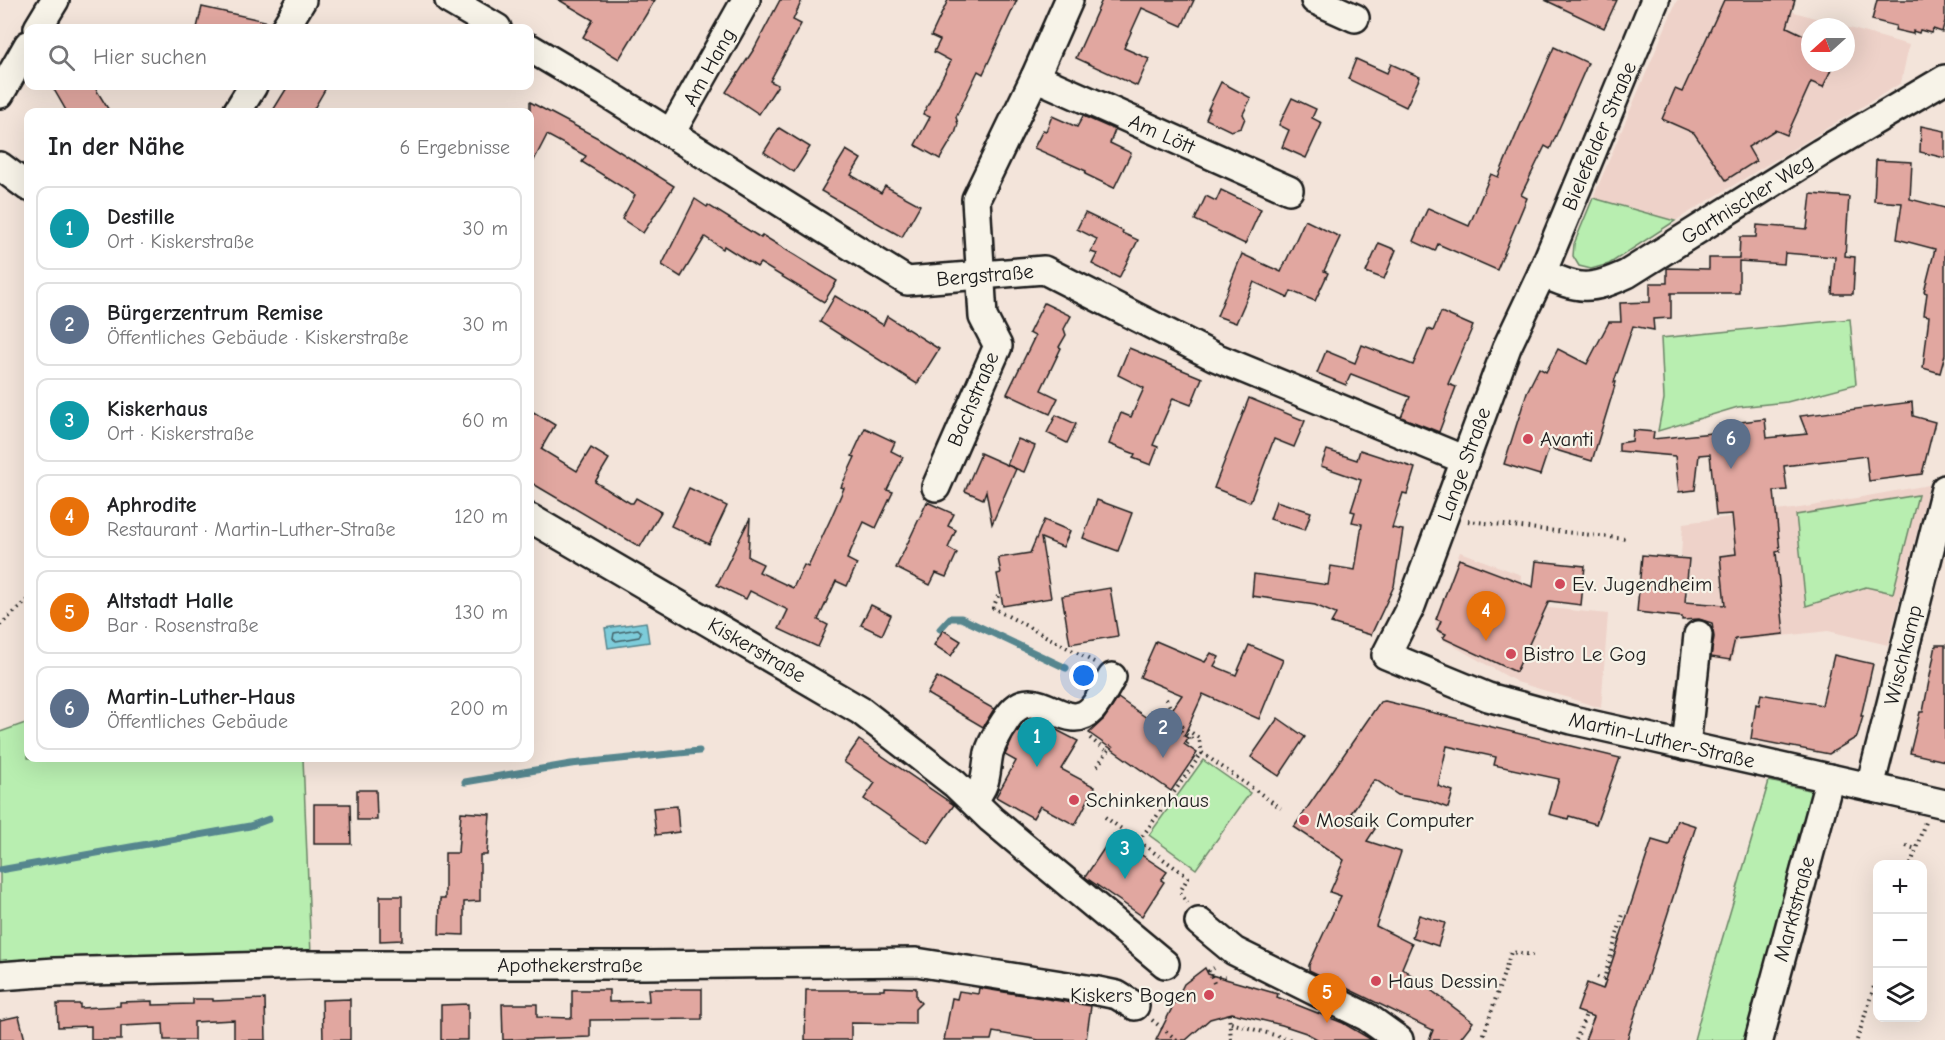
<!DOCTYPE html>
<html lang="de">
<meta charset="utf-8">
<style>
:root{--surface:#fff;--page:#f6f6f6;--text:#202124;--muted:#757577;--line:#e0e0e0;--accent:#d1495b}
body{margin:0;font-family:"Comic Neue",sans-serif;background:var(--page);color:var(--text)}
.controls{position:absolute;right:18px;bottom:18px;display:grid;overflow:hidden;border-radius:12px;box-shadow:0 6px 24px #0002}
.controls button{width:54px;height:54px;display:grid;place-items:center;padding:0;border:0;border-bottom:2px solid var(--line);background:var(--surface);color:var(--text);font:30px sans-serif}
.compass{position:absolute;left:1801px;top:18px;width:54px;height:54px;border-radius:50%;background:var(--surface);box-shadow:0 6px 24px #0002;rotate:249deg}
.you{position:absolute;left:1084px;top:676px;width:21px;height:21px;margin:-15px;border:4px solid #fff;border-radius:50%;background:#1a73e8;box-shadow:0 0 0 9px #1a73e833}
.badge{display:grid;place-items:center;width:39px;height:39px;border-radius:50%;background:var(--accent);color:#fff;font-size:20px;font-weight:700}
.pin{position:absolute;translate:-50% -50px;filter:drop-shadow(0 2px 3px #0008)}
.pin::after{content:'';position:absolute;top:32px;width:21px;height:18px;background:inherit;clip-path:polygon(0 0,100% 0,50% 100%)}
.list{margin:0;padding:0;list-style:none}
h2{display:flex;justify-content:space-between;align-items:center;height:78px;margin:0;padding:0 24px;font-size:26px}
h2 small{font-size:20px;font-weight:400;color:var(--muted)}
.list li{display:grid;grid-template-columns:39px 1fr auto;gap:18px;align-items:center;box-sizing:border-box;height:84px;margin:0 12px 12px;padding:0 12px;border:2px solid var(--line);border-radius:12px}
.list b{display:block;font-size:22px;white-space:nowrap}
.list p{margin:0;font-size:20px;white-space:nowrap;color:var(--muted)}
.list em{font-size:20px;font-style:normal;color:var(--muted)}
.icon{flex:none;width:33px;height:33px;fill:none;stroke:currentColor;stroke-width:2;stroke-linecap:round;stroke-linejoin:round}
.map{position:relative;flex:none;width:1945px;height:1040px;overflow:hidden}
.search{position:absolute;background:var(--surface);box-shadow:0 6px 24px #0002;left:24px;top:24px;width:510px;height:66px;display:flex;align-items:center;gap:15px;box-sizing:border-box;padding:0 21px;border-radius:12px;color:var(--muted);font-size:22px}
.panel{position:absolute;background:var(--surface);box-shadow:0 6px 24px #0002;left:24px;top:108px;width:510px;height:654px;border-radius:12px}
.map>svg:first-child{display:block}
.built{fill:#eed2c9}
.green{fill:#b8eeb0;stroke:#6a8566;stroke-width:1.5}
.water{fill:#7dccda;stroke:#56868e;stroke-width:1.5}
.lines{fill:none;stroke-linecap:round;stroke-linejoin:round}
.shore{stroke:#436268;stroke-width:1.5}
.stream{stroke:#56868e;stroke-width:7}
.building{fill:#e1a7a0;stroke:#1c1c1c;stroke-width:1.5}
.minor-casing{stroke:#1c1c1c;stroke-width:32}
.path{stroke:#1c1c1c;stroke-width:4;stroke-dasharray:1.5 4.5;stroke-linecap:butt}
.minor{stroke:#f7f3e8;stroke-width:27}
.path-bridge{stroke:#1c1c1c;stroke-width:4;stroke-dasharray:1.5 4.5;stroke-linecap:butt}
.poi-dot{fill:#d1495b;stroke:#f7f3e8;stroke-width:2}
.labels{text-anchor:middle;stroke-width:4.5;stroke-linejoin:round;paint-order:stroke}
.street-label{font-size:21px;fill:#1c1c1c;stroke:#f7f3e8}
.poi-label{font-size:21px;fill:#1c1c1c;stroke:#f7f3e8;text-anchor:start}
</style>
<div class="map">
<svg width="1945" height="1040" viewBox="0 0 1945 1040">
<rect width="100%" height="100%" fill="#f3e4da"/>
<filter id="ink" filterUnits="userSpaceOnUse"><feTurbulence type="fractalNoise" baseFrequency=".0167" numOctaves="2"/><feDisplacementMap in="SourceGraphic" scale="12" xChannelSelector="R" yChannelSelector="G"/><feConvolveMatrix kernelMatrix="1 2 1 2 8 2 1 2 1" color-interpolation-filters="sRGB"/></filter>
<g filter="url(#ink)">
<g class="built">
<path d="M1677 0H1753L1846 27H1810V63H1846V27L1909 45 1901 83 1675 221 1593 198Z"/>
<path d="M1929 485 1888 645 1828 631 1737 641 1732 662 1704 658 1709 603 1688 600 1690 558 1681 557 1683 523 1800 508Z"/>
<path d="M1460 552 1521 575 1519 605 1608 614 1601 708 1517 682 1443 640 1436 630 1435 619Z"/>
</g>
<g class="green">
<path d="M1593 198 1675 221 1609 264 1591 269 1579 266 1573 256 1574 244Z"/>
<path d="M1850 319 1856 384 1787 402 1738 407 1658 431 1664 399 1661 338Z"/>
<path d="M1918 495 1893 593 1866 587 1806 606 1796 515Z"/>
<path d="M28 722V758H303L311 955 0 969V732Z"/>
<path d="M1203 760 1250 793 1196 869 1149 835Z"/>
<path d="M1769 781 1814 791 1747 1040H1694L1710 980Z"/>
</g>
<path class="water" d="M646 622 649 642 608 648 605 628Z"/>
<g class="lines">
<path class="shore" d="M638 629 641 632 639 637 616 641 613 639 614 633Z"/>
<g class="stream">
<path d="M940 629 950 618H961L1066 668"/>
<path d="M465 782 571 764 699 751"/>
<path d="M0 870 250 826 269 819"/>
</g>
</g>
<g class="building">
<path d="M559 0H655L619 59 583 37 593 20Z"/>
<path d="M780 0H802L793 20 801 24 770 81 778 85 759 114 726 92 754 49Z"/>
<path d="M948 0H1017L983 74 978 71 956 117 958 124 955 134 940 159 915 145 930 117 923 114 951 61 934 52 940 40 931 36Z"/>
<path d="M1102 0H1194L1182 26 1142 8 1124 48 1149 59 1137 86 1076 58Z"/>
<path d="M1545 0H1617L1604 28Z"/>
<path d="M1724 0H1795L1787 27 1810 38V63H1834L1823 87 1811 82 1787 135 1775 130 1748 147 1756 161 1726 180 1694 133 1662 119 1675 89 1682 92Z"/>
<path d="M1877 0H1945V21L1942 32 1933 29 1931 33 1920 30 1919 33 1913 31V34L1895 30 1896 26 1872 20Z"/>
<path d="M202 7 265 21 264 28H197Z"/>
<path d="M1554 47 1588 63 1550 149 1545 146 1521 195 1527 198 1497 270 1438 244 1435 251 1413 241 1428 208 1469 226 1491 174 1498 177Z"/>
<path d="M1356 59 1387 73 1391 64 1420 77 1406 107 1348 79Z"/>
<path d="M1221 82 1251 98 1243 114 1245 118 1241 128 1231 131 1206 119 1210 109H1208Z"/>
<path d="M52 86H94L110 112H67Z"/>
<path d="M288 86H327L312 112H272Z"/>
<path d="M1292 98 1316 109 1312 118 1322 123 1306 158 1282 147 1289 130 1279 125Z"/>
<path d="M530 102 598 138 674 186 643 233 622 219 635 195 582 162 586 156 547 135 530 168Z"/>
<path d="M1052 116 1077 127 1083 116 1115 130 1110 143 1131 153 1114 188 1085 174 1086 171 1034 148 1043 130 1046 131Z"/>
<path d="M1921 126 1945 131V158L1920 152Z"/>
<path d="M779 128 810 147 794 172 764 152Z"/>
<path d="M846 150 861 159 851 175 881 193 885 186 920 205 902 237 821 191Z"/>
<path d="M1876 160 1912 162 1910 199 1945 208V355L1940 373 1923 368 1929 316 1924 315 1927 293 1924 292 1935 249 1897 239 1902 203 1874 201Z"/>
<path d="M1221 190 1261 209 1245 244 1195 220 1206 196 1216 201Z"/>
<path d="M1811 194 1849 197 1845 256 1855 257 1853 294H1832L1835 257 1785 253 1784 264 1739 261V293H1671V318L1653 319 1654 330 1633 326 1614 382H1616L1592 461 1549 448 1540 475 1504 464 1527 392 1539 368 1546 372 1558 349 1587 364 1609 322H1621L1620 303 1650 302V283H1667V268L1709 269V258H1739L1740 237H1756L1757 225 1807 229Z"/>
<path d="M695 199 707 207 708 205 761 238 762 235 837 281 824 302 760 263 757 267 724 246 723 249 705 237 681 277 662 265Z"/>
<path d="M1085 213 1123 231 1122 233 1138 240 1119 278 1092 264 1097 254 1091 252 1097 239 1077 229Z"/>
<path d="M1305 220 1340 237 1324 271 1328 273 1315 301 1291 291 1288 298 1254 282 1236 323 1217 316 1242 254 1281 272Z"/>
<path d="M1379 243 1396 250 1384 279 1366 272Z"/>
<path d="M835 296 883 325 887 316 939 349 917 384 820 322Z"/>
<path d="M1044 303 1071 316 1064 329 1066 335 1059 347 1061 348 1041 390 1058 398 1050 414 1007 394 1035 336 1029 333Z"/>
<path d="M1441 312 1473 326 1448 384 1456 387 1439 432 1401 417 1410 397 1351 374 1346 385 1317 373 1326 351 1355 363 1362 345 1413 365 1428 329 1433 331Z"/>
<path d="M1129 348 1202 378 1191 405 1173 398 1153 445 1158 447 1151 465 1133 458 1135 454 1109 444 1121 413 1131 417 1144 388 1118 375Z"/>
<path d="M1249 398 1305 421 1294 447 1274 439 1250 502 1214 488Z"/>
<path d="M1912 402 1913 416 1935 422 1922 474 1869 481 1866 456 1784 466 1787 490 1774 491 1780 551 1776 552 1784 634 1735 639 1730 660 1711 657 1714 637 1712 623 1699 619 1682 620V617L1637 612 1642 555 1689 559 1685 602 1725 605 1720 556 1736 554 1732 514 1716 515 1710 454 1699 455 1695 490 1679 492 1675 456 1619 451V443L1632 441 1633 430 1654 432 1653 439 1742 430 1741 422 1765 419 1767 438 1807 434 1800 416Z"/>
<path d="M530 410 555 425 541 449 577 471 591 448 609 459 595 482 630 503H633L636 498 661 512 640 547 530 482Z"/>
<path d="M1056 415 1076 424 1067 443 1047 433Z"/>
<path d="M865 428 895 442 891 451 903 457 887 490 893 492 876 528 864 522 847 559 857 564 847 586 836 581 818 620 828 625 818 647 779 629 788 610 750 591 746 599 717 585 750 518 748 557 763 564 759 572 793 588 804 565 808 567 831 518 844 488 841 487 855 457 852 456Z"/>
<path d="M1018 439 1035 446 1024 472 1007 465Z"/>
<path d="M1327 450 1357 460 1360 450 1415 468 1407 494 1403 493 1392 528 1403 530 1394 586 1371 635 1331 623 1336 614 1315 605 1252 596 1254 574 1328 585 1331 566 1355 570 1362 524 1352 522 1355 512 1351 511 1361 480 1321 466Z"/>
<path d="M980 453 1016 469 992 524 986 491 983 499 965 491 980 456Z"/>
<path d="M689 488 727 506 709 544 671 526Z"/>
<path d="M1097 500 1132 513 1118 551 1083 538Z"/>
<path d="M1276 501 1311 512 1305 530 1270 519Z"/>
<path d="M927 502 954 514 948 526 956 530 948 548 957 553 946 577 936 573 930 585 896 568Z"/>
<path d="M1044 520 1070 531 1063 547 1041 538 1051 598 1003 606 997 574 1001 573 998 558 1030 553Z"/>
<path d="M1459 559 1533 587 1536 561 1585 566 1581 605 1549 601 1516 672 1443 638 1446 634 1437 630 1441 621 1436 619Z"/>
<path d="M1110 588 1118 636 1070 644 1062 596Z"/>
<path d="M871 605 891 615 882 635 861 625Z"/>
<path d="M943 630 961 641 951 656 934 645Z"/>
<path d="M1156 641 1205 662 1211 653 1219 657 1214 666 1236 675 1249 645 1283 660 1259 719 1203 694 1184 736 1188 738 1184 744 1197 753 1171 791 1089 733 1104 719 1118 698 1160 727 1182 695 1140 677Z"/>
<path d="M1936 645H1945V761L1910 753 1920 712H1923Z"/>
<path d="M1834 655 1873 664 1861 716H1863L1857 737 1829 754 1751 739 1756 704 1759 705 1761 694 1822 705Z"/>
<path d="M937 677 994 709 983 727 927 694Z"/>
<path d="M1385 701 1620 758 1596 824 1569 816 1568 819 1549 814 1559 779 1494 765 1496 757 1447 746 1438 786 1453 791 1448 808 1427 800 1398 795 1376 780H1374L1351 813 1375 829 1367 841 1401 852 1376 926 1412 944 1402 968 1473 1022 1459 1040H1429L1433 1030 1309 970V965L1341 896 1330 892 1344 860 1294 827 1380 702Z"/>
<path d="M1278 718 1305 737 1279 776 1251 757Z"/>
<path d="M1039 721 1078 741 1061 769 1095 787 1075 825 1040 806 1033 818 996 797 1016 761 1005 755 1013 738 1020 728 1032 735Z"/>
<path d="M859 740 954 805 928 843 864 799 875 783 844 762Z"/>
<path d="M357 790H376L377 820H357Z"/>
<path d="M314 804H350L351 844H314Z"/>
<path d="M677 806 679 832 656 835 653 808Z"/>
<path d="M461 812 490 814 487 855H480V901L464 902V935L439 934 440 899H445V853H458Z"/>
<path d="M1677 820 1696 826 1627 1040H1585L1594 1017 1577 1011 1587 983 1603 989 1652 840 1669 845Z"/>
<path d="M1107 844 1125 856 1131 848 1167 872 1161 880 1164 882 1142 916 1085 877Z"/>
<path d="M380 896H402V940L380 941Z"/>
<path d="M1419 915 1445 923 1438 946 1412 937Z"/>
<path d="M1205 968 1208 974 1278 994 1277 997 1343 1023 1372 1040H1319L1306 1033 1282 1025 1232 1013 1210 1019 1186 1040H1156L1184 984Z"/>
<path d="M884 987 916 988V997L921 1003 915 1009V1024L851 1023V1040H805L806 990H884Z"/>
<path d="M979 988 1091 1006 1086 1040H1039L993 1032 991 1040H944L952 998 957 999 959 991 978 994Z"/>
<path d="M648 989H702V1019L590 1020V1037L503 1040 502 1004H537V1017L572 1018V990H609V1002L649 1001Z"/>
<path d="M193 999H213V1001L265 999 266 1040H234V1020L194 1022V1040H164L163 1024 121 1026V1040H91V1026L58 1027 57 1004H80V1008L120 1006V1002L152 1001V1005L193 1004Z"/>
<path d="M350 999V1040H323L322 1000Z"/>
<path d="M468 1004V1040H441V1005Z"/>
<path d="M19 1016 25 1040H0V1020Z"/>
</g>
<g class="lines">
<g class="minor-casing">
<g id="minor">
<path d="M449 0 497 28"/>
<path d="M1315 0 1355 18"/>
<path d="M1655 0 1542 273 1507 347 1411 606 1386 655 1488 697 1572 720 1945 804"/>
<path d="M38 28 55 0"/>
<path d="M285 28 302 0"/>
<path d="M530 48 606 93 907 281 1044 270 1215 357 1465 460"/>
<path d="M1035 77 1289 190"/>
<path d="M0 94 28 45"/>
<path d="M237 112 253 86"/>
<path d="M671 133 746 0"/>
<path d="M0 166 28 187"/>
<path d="M1542 273C1579 290 1590 291 1627 274L1820 153 1945 79"/>
<path d="M936 487 998 346 983 317 976 199 1035 77 1069 0"/>
<path d="M530 518 861 711 955 784 991 819 1165 964"/>
<path d="M1686 746 1698 635"/>
<path d="M1870 787 1945 489"/>
<path d="M973 800C988 784 985 774 989 753 992 742 1006 717 1015 709 1039 687 1068 735 1092 709 1100 700 1106 687 1112 677"/>
<path d="M1199 922 1234 951 1367 1017 1399 1040"/>
<path d="M0 976 55 972 309 965H645L916 962 1093 990 1117 995 1135 1006"/>
<path d="M1759 1040 1830 778"/>
</g>
</g>
<g class="path">
<path d="M1468 521 1626 539"/>
<path d="M998 596 993 608 1094 662"/>
<path d="M0 625 28 600"/>
<path d="M1166 699 1172 711 1169 717 1199 738 1202 753 1281 808"/>
<path d="M1166 721 1191 738 1185 747"/>
<path d="M1158 722 1156 721 1159 717 1167 720"/>
<path d="M1090 738 1107 752"/>
<path d="M1097 766 1112 746"/>
<path d="M1105 817 1188 877 1180 892 1187 903"/>
<path d="M1139 841 1202 753"/>
<path d="M1906 846 1916 849"/>
<path d="M1911 864 1925 822"/>
<path d="M1218 977 1229 978"/>
<path d="M1597 977 1604 979 1624 911"/>
<path d="M1214 983 1209 971 1214 968"/>
<path d="M1229 1014 1231 1040"/>
<path d="M1152 1020 1177 1040"/>
<path d="M1231 1023 1292 1040"/>
<path d="M1482 1040 1511 952 1533 955"/>
<path d="M1576 1040 1586 1014"/>
<path d="M1857 1040 1878 974"/>
</g>
<use href="#minor" class="minor"/>
<path class="path-bridge" d="M1154 725 1158 719"/>
</g>
</g>
<g class="poi-dot">
<circle cx="1528" cy="439" r="6"/>
<circle cx="1560" cy="584" r="6"/>
<circle cx="1511" cy="654" r="6"/>
<circle cx="1074" cy="800" r="6"/>
<circle cx="1304" cy="820" r="6"/>
<circle cx="1376" cy="981" r="6"/>
<circle cx="1209" cy="995" r="6"/>
</g>
<g class="labels">
<g class="street-label">
<text transform="translate(709 67) rotate(-61)" y="7">Am Hang</text>
<text transform="translate(1162 134) rotate(24)" y="7">Am Lött</text>
<text transform="translate(1599 136) rotate(-67)" y="7">Bielefelder Straße</text>
<text transform="translate(1747 199) rotate(-32)" y="7">Gartnischer Weg</text>
<text transform="translate(985 275) rotate(-5)" y="7">Bergstraße</text>
<text transform="translate(973 399) rotate(-67)" y="7">Bachstraße</text>
<text transform="translate(1464 464) rotate(-70)" y="7">Lange Straße</text>
<text transform="translate(757 650) rotate(30)" y="7">Kiskerstraße</text>
<text transform="translate(1903 655) rotate(-76)" y="7">Wischkamp</text>
<text transform="translate(1662 740) rotate(13)" y="7">Martin-Luther-Straße</text>
<text transform="translate(1794 909) rotate(-75)" y="7">Marktstraße</text>
<text x="570" y="972">Apothekerstraße</text>
</g>
<g class="poi-label">
<text x="1540" y="446">Avanti</text>
<text x="1572" y="591">Ev. Jugendheim</text>
<text x="1523" y="661">Bistro Le Gog</text>
<text x="1086" y="807">Schinkenhaus</text>
<text x="1316" y="827">Mosaik Computer</text>
<text x="1388" y="988">Haus Dessin</text>
<text x="1197" y="1002" text-anchor="end">Kiskers Bogen</text>
</g>
</g>
</svg>
<div class="controls">
<button>+</button>
<button>−</button>
<button><svg class="icon" aria-label="layers" viewBox="0 0 24 24"><path d="M12 4l9 5-9 5-9-5zM3 14l9 5 9-5"/></svg></button>
</div>
<svg class="compass" viewBox="-18 -18 36 36"><path d="M0-13l5 13h-10z" fill="#e53935"/><path d="M0 13l5-13h-10z" fill="#757577"/></svg>
<div class="you"></div>
<div class="pin badge" style="left:1037px;top:767px;background:#0f9aa8">1</div>
<div class="pin badge" style="left:1163px;top:758px;background:#5c6f8a">2</div>
<div class="pin badge" style="left:1125px;top:879px;background:#0f9aa8">3</div>
<div class="pin badge" style="left:1486px;top:641px;background:#e8710a">4</div>
<div class="pin badge" style="left:1327px;top:1023px;background:#e8710a">5</div>
<div class="pin badge" style="left:1731px;top:469px;background:#5c6f8a">6</div>
<div class="search"><svg class="icon" aria-label="search" viewBox="0 0 24 24"><circle cx="10" cy="10" r="6"/><path d="M15 15l6 6"/></svg>Hier suchen</div>
<section class="panel">
<h2>In der Nähe<small>6 Ergebnisse</small></h2>
<ul class="list">
<li><span class="badge" style="background:#0f9aa8">1</span><div><b>Destille</b><p>Ort · Kiskerstraße</p></div><em>30 m</em></li>
<li><span class="badge" style="background:#5c6f8a">2</span><div><b>Bürgerzentrum Remise</b><p>Öffentliches Gebäude · Kiskerstraße</p></div><em>30 m</em></li>
<li><span class="badge" style="background:#0f9aa8">3</span><div><b>Kiskerhaus</b><p>Ort · Kiskerstraße</p></div><em>60 m</em></li>
<li><span class="badge" style="background:#e8710a">4</span><div><b>Aphrodite</b><p>Restaurant · Martin-Luther-Straße</p></div><em>120 m</em></li>
<li><span class="badge" style="background:#e8710a">5</span><div><b>Altstadt Halle</b><p>Bar · Rosenstraße</p></div><em>130 m</em></li>
<li><span class="badge" style="background:#5c6f8a">6</span><div><b>Martin-Luther-Haus</b><p>Öffentliches Gebäude</p></div><em>200 m</em></li>
</ul>
</section>
</div>
